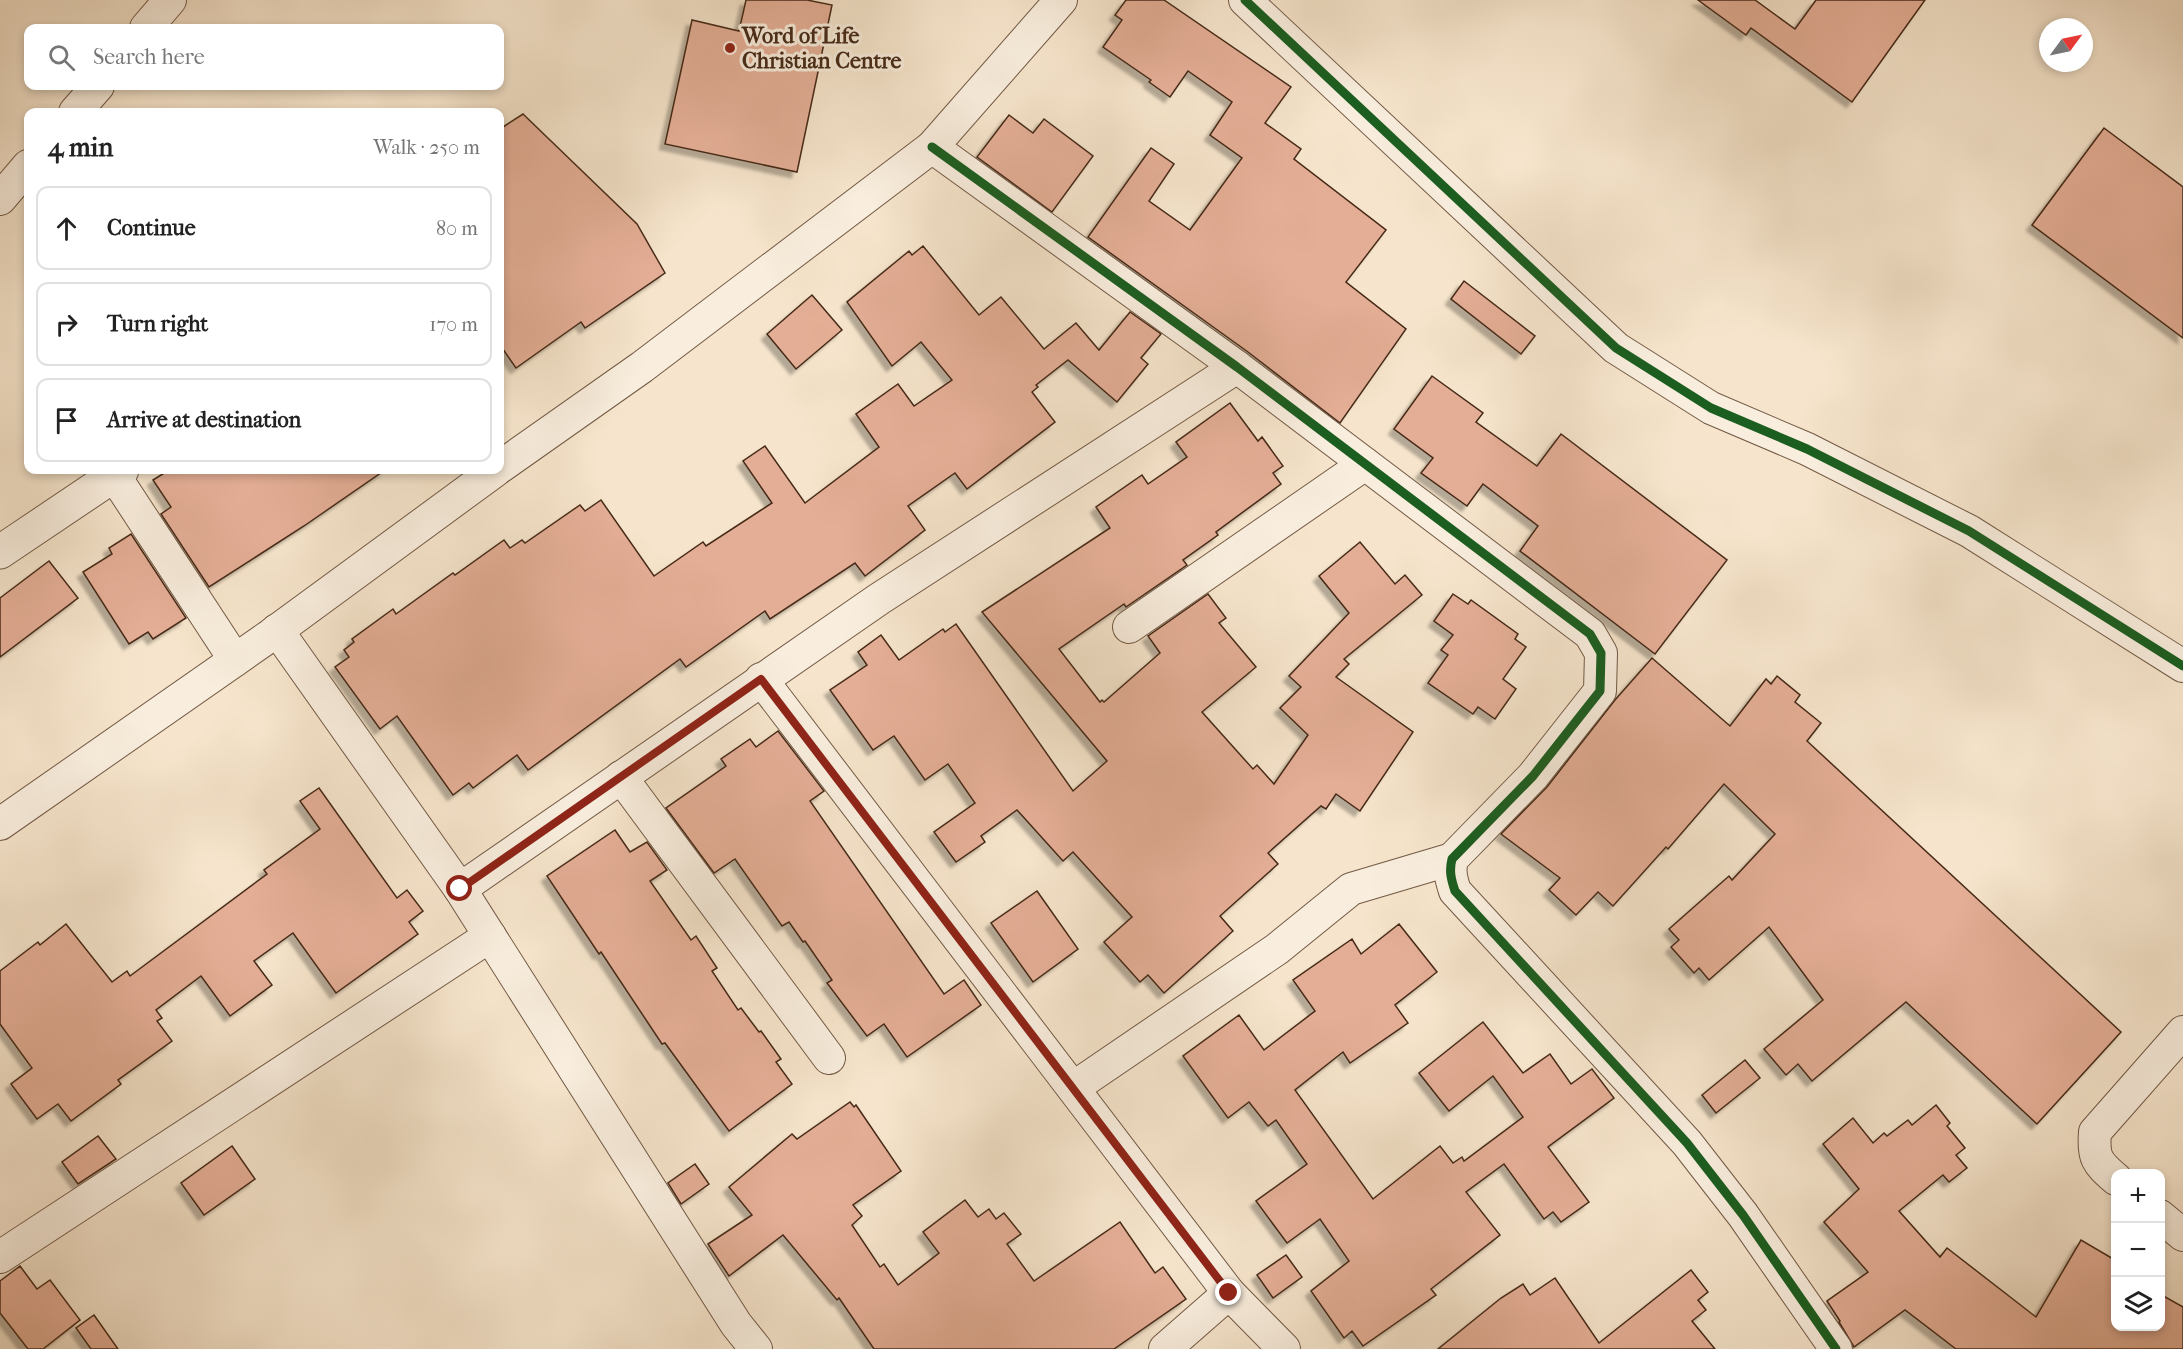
<!DOCTYPE html>
<meta charset="utf-8">
<style>
:root{--surface:#fff;--page:#f2f2f2;--text:#222;--muted:#767676;--line:#e0e0e0}
body{margin:0;font-family:"IM FELL French Canon",serif;background:var(--page);color:var(--text)}
.controls{position:absolute;right:18px;bottom:18px;display:grid;overflow:hidden;border-radius:12px;box-shadow:0 3px 9px #0003}
.controls button{width:54px;height:54px;display:grid;place-items:center;padding:0;border:0;border-bottom:2px solid var(--line);background:var(--surface);color:var(--text);font:30px sans-serif}
.compass{position:absolute;left:2039px;top:18px;width:54px;height:54px;border-radius:50%;background:var(--surface);box-shadow:0 3px 9px #0003;rotate:57deg}
.stop{position:absolute;width:18px;height:18px;margin:-14px;border:4px solid #8f2418;border-radius:50%;background:#fff}
.stop.end{background:#8f2418;border-color:#fff;box-shadow:0 2px 6px #0008}
.list{margin:0;padding:0;list-style:none}
h2{display:flex;justify-content:space-between;align-items:center;height:78px;margin:0;padding:0 24px;font-size:26px}
h2 small{font-size:20px;font-weight:400;color:var(--muted)}
.list li{display:grid;grid-template-columns:39px 1fr auto;gap:18px;align-items:center;box-sizing:border-box;height:84px;margin:0 12px 12px;padding:0 12px;border:2px solid var(--line);border-radius:12px}
.list b{display:block;font-size:22px;white-space:nowrap}
.list em{font-size:20px;font-style:normal;color:var(--muted)}
.icon{flex:none;width:33px;height:33px;fill:none;stroke:currentColor;stroke-width:2;stroke-linecap:round;stroke-linejoin:round}
.map{position:relative;flex:none;width:2183px;height:1349px;overflow:hidden}
.search{position:absolute;background:var(--surface);box-shadow:0 3px 9px #0003;left:24px;top:24px;width:480px;height:66px;display:flex;align-items:center;gap:15px;box-sizing:border-box;padding:0 21px;border-radius:12px;color:var(--muted);font-size:22px}
.panel{position:absolute;background:var(--surface);box-shadow:0 3px 9px #0003;left:24px;top:108px;width:480px;height:366px;border-radius:12px}
.map>svg:first-child{display:block}
.building{fill:#e4ae96;stroke:#462a18;stroke-width:1.5;filter:url(#shadow)}
.lines{fill:none;stroke-linecap:round;stroke-linejoin:round}
.minor-casing{stroke:#725945;stroke-width:34}
.tertiary-casing{stroke:#725945;stroke-width:35}
.minor{stroke:#f9eede;stroke-width:32}
.tertiary{stroke:#f9eede;stroke-width:33}
.cycleway-casing{stroke:#f9eede;stroke-width:13}
.cycleway{stroke:#1b5e20;stroke-width:9}
.route{stroke:#8f2418;stroke-width:8}
.poi-dot{fill:#8f2418;stroke:#f9eede;stroke-width:2}
.labels{text-anchor:middle;stroke-width:6;stroke-linejoin:round;paint-order:stroke}
.poi-label{font-size:22px;font-weight:bold;fill:#462a18;stroke:#f9eede;text-anchor:start}
</style>
<div class="map">
<svg width="2183" height="1349" viewBox="0 0 2183 1349">
<defs>
<filter id="shadow"><feDropShadow dx="-5.5" dy="5.5" stdDeviation="1.5" flood-color="#0004"/></filter>
</defs>
<rect width="100%" height="100%" fill="#f6e5cc"/>
<filter id="stains"><feTurbulence type="fractalNoise" baseFrequency=".00333" numOctaves="4"/><feColorMatrix values="0 0 0 0 .2 0 0 0 0 .09 0 0 0 0 .02 0 0 0 .5 -.17"/></filter>
<radialGradient id="worn" r=".72"><stop offset=".6" stop-color="#630" stop-opacity="0"/><stop offset="1" stop-color="#630" stop-opacity=".3"/></radialGradient>
<g class="building">
<path d="M746 0H807L832 5 797 172 665 144 692 20 739 31Z"/>
<path d="M1126 0H1164L1291 87 1265 123 1301 149 1294 159 1386 230 1346 282 1406 329 1340 423 1248 352 1088 237 1151 148 1174 164 1149 201 1190 230 1242 158 1210 135 1232 102 1188 71 1170 97 1149 82 1151 80 1103 47 1122 20 1115 15Z"/>
<path d="M1698 0H1755L1795 29 1816 0H1925L1852 102 1751 28 1746 35Z"/>
<path d="M523 114 637 224 665 273 585 328 581 322 516 368 500 345V129Z"/>
<path d="M1009 115 1033 133 1044 119 1093 156 1052 212 977 157Z"/>
<path d="M2104 128 2183 187V338L2032 225Z"/>
<path d="M923 246 979 315 1001 297 1044 349 1076 323 1099 350 1130 312 1161 334 1141 358 1148 364 1117 402 1068 360 1036 385 1038 387 1032 392 1055 422 967 489 955 473 908 506 925 530 865 576 855 563 770 619 765 611 686 667 680 659 528 770 517 755 473 788 469 783 453 795 397 716 380 729 335 667 349 657 344 650 354 642 352 639 393 609 396 614 453 573 455 575 504 540 510 548 522 540 525 543 580 505 585 511 601 500 654 576 703 542 706 546 772 503 743 461 765 446 805 503 879 447 856 414 898 384 914 406 952 380 921 342 892 366 847 302 909 251 912 255Z"/>
<path d="M1464 281 1535 336 1521 354 1451 299Z"/>
<path d="M812 295 842 330 796 369 767 334Z"/>
<path d="M1432 376 1483 413 1476 422 1537 466 1561 434 1727 560 1655 654 1520 551 1538 526 1483 484 1467 506 1421 473 1433 458 1394 429Z"/>
<path d="M1230 403 1258 441 1262 437 1283 466 1273 473 1281 484 1216 532 1218 535 1183 560 1187 565 1126 607 1124 604 1059 649 1100 702 1102 700 1104 702 1160 653 1148 636 1208 594 1226 618 1219 623 1256 667 1202 712 1253 769 1257 765 1274 784 1308 735 1280 708 1301 687 1289 676 1349 613 1319 576 1360 542 1395 584 1405 575 1422 595 1344 659 1349 664 1336 677 1413 732 1360 811 1336 794 1326 809 1321 806 1268 853 1278 864 1220 916 1233 931 1164 993 1148 975 1140 982 1104 942 1132 917 1073 852 1063 861 1017 810 981 836 985 842 956 862 934 832 975 803 948 764 925 780 894 736 873 750 830 690 867 665 858 652 881 635 899 660 943 629 945 632 956 624 1073 791 1107 761 982 612 1110 528 1096 507 1142 475 1148 484 1187 457 1176 442Z"/>
<path d="M169 470H385L304 526 209 587 161 514 171 507 153 480Z"/>
<path d="M131 534 186 618 153 639 148 632 129 644 83 572 112 554 109 548Z"/>
<path d="M49 561 78 598 0 657V598Z"/>
<path d="M1453 594 1468 604 1471 600 1518 634 1515 639 1526 647 1503 679 1516 689 1495 719 1478 707 1473 714 1428 683 1448 655 1441 650 1453 635 1434 621Z"/>
<path d="M1652 658 1730 726 1766 679 1771 684 1777 676 1800 695 1795 702 1821 723 1807 741 2121 1032 2037 1124 1906 1002 1812 1081 1798 1064 1786 1075 1764 1049 1823 1000 1769 927 1709 980 1699 968 1694 973 1671 947 1679 940 1669 929 1729 876 1732 880 1775 834 1724 784 1668 849 1666 847 1613 906 1598 892 1576 915 1549 890 1560 878 1501 834 1547 787 1615 700Z"/>
<path d="M778 731 824 791 810 801 944 994 964 980 981 1005 907 1057 884 1024 867 1036 827 983 832 980 805 941 803 942 789 922 782 926 735 859 714 873 666 808 726 766 721 759 750 739 756 747Z"/>
<path d="M319 788 397 898 407 890 423 911 409 922 418 934 336 993 293 933 254 961 272 985 230 1016 201 976 156 1010 162 1018 157 1021 172 1041 118 1080 121 1084 71 1121 58 1104 37 1119 11 1084 32 1068 0 1024V971L38 942 40 945 66 924 112 982 127 971 130 976 267 874 264 870 320 829 300 801Z"/>
<path d="M615 830 630 852 647 842 667 870 650 881 691 940 696 936 717 968 712 971 738 1010 741 1008 759 1032 761 1031 781 1059 776 1062 792 1084 729 1131 665 1043 662 1044 601 952 599 954 547 876Z"/>
<path d="M1037 891 1078 949 1033 982 991 923Z"/>
<path d="M1399 924 1437 972 1395 1005 1408 1023 1350 1063 1343 1052 1295 1090 1373 1199 1440 1146 1453 1163 1462 1157 1464 1161 1523 1117 1493 1076 1449 1111 1419 1073 1483 1022 1523 1073 1550 1054 1571 1084 1592 1069 1614 1098 1548 1147 1589 1202 1561 1222 1553 1212 1544 1219 1504 1164 1466 1192 1500 1235 1431 1289 1436 1295 1363 1346 1352 1331 1344 1338 1311 1291 1349 1261 1320 1219 1287 1243 1256 1201 1307 1164 1276 1120 1268 1126 1249 1102 1228 1118 1183 1056 1239 1015 1264 1050 1315 1011 1293 980 1352 939 1361 954Z"/>
<path d="M1745 1060 1760 1078 1716 1113 1702 1095Z"/>
<path d="M850 1102 854 1107 856 1105 901 1171 853 1205 862 1216 852 1225 880 1267 884 1264 898 1285 939 1253 923 1232 965 1200 978 1217 989 1209 996 1219 1004 1213 1021 1234 1007 1244 1034 1281 1120 1222 1155 1273 1163 1267 1186 1299 1114 1349H874L839 1298 837 1300 783 1235 729 1276 708 1244 752 1215 729 1187 792 1134 797 1139Z"/>
<path d="M1936 1105 1950 1123 1947 1126 1965 1148 1956 1155 1967 1168 1949 1182 1943 1175 1899 1211 1940 1257 1947 1248 2036 1317 2081 1240 2115 1260V1326H2160V1294L2183 1307V1349H1956L1905 1310 1854 1347 1839 1322 1840 1321 1827 1301 1868 1272 1824 1222 1859 1189 1823 1144 1853 1118 1873 1143 1884 1133 1887 1136 1908 1120 1912 1125Z"/>
<path d="M98 1136 116 1159 78 1184 62 1162Z"/>
<path d="M232 1146 255 1179 204 1215 181 1183Z"/>
<path d="M695 1164 709 1184 681 1204 668 1183Z"/>
<path d="M1286 1255 1302 1277 1273 1298 1257 1275Z"/>
<path d="M20 1266 37 1289 50 1280 80 1320 43 1349H28L0 1313V1281Z"/>
<path d="M1691 1270 1708 1292 1698 1300 1706 1310 1692 1321 1715 1349H1438L1501 1298 1523 1284 1530 1295 1555 1278 1599 1343Z"/>
<path d="M94 1315 118 1349H91L76 1328Z"/>
</g>
<g class="lines">
<g class="minor-casing">
<g id="minor">
<path d="M1245 0 1616 348 1711 408 1807 449 1969 531 2183 666"/>
<path d="M146 28 170 0"/>
<path d="M75 112 98 86"/>
<path d="M932 147 1237 367 1590 634 1601 653 1600 691 1533 776 1452 859C1449 871 1451 879 1455 891L1687 1143 1743 1215 1836 1349"/>
<path d="M0 199 28 166"/>
<path d="M500 467 642 367 932 147 1061 0"/>
<path d="M114 475 235 660"/>
<path d="M1129 627 1365 464"/>
<path d="M277 630 460 889 736 1324 756 1349"/>
<path d="M761 679 1229 1293 1284 1349"/>
<path d="M621 777 829 1058"/>
<path d="M0 824 271 635 496 470"/>
<path d="M460 889 879 599 1237 367"/>
<path d="M1073 1088 1277 949 1351 889 1452 859"/>
<path d="M2116 1179C2096 1162 2093 1157 2095 1132L2183 1032"/>
<path d="M2160 1216 2183 1235"/>
<path d="M0 1257 490 936"/>
<path d="M1165 1349 1229 1293"/>
</g>
</g>
<g class="tertiary-casing">
<path id="tertiary" d="M0 552 122 470"/>
</g>
<use href="#minor" class="minor"/>
<use href="#tertiary" class="tertiary"/>
<g class="cycleway-casing">
<g id="cycleway">
<path d="M1245 0 1616 348 1711 408 1807 449 1969 531 2183 666"/>
<path d="M932 147 1237 367 1590 634 1601 653 1600 691 1533 776 1452 859C1449 871 1451 879 1455 891L1687 1143 1743 1215 1836 1349"/>
</g>
</g>
<use href="#cycleway" class="cycleway"/>
</g>
<g class="lines">
<path class="route" d="M460 889 761 679 1229 1293"/>
</g>
<circle class="poi-dot" cx="730" cy="48" r="6"/>
<g class="labels">
<g class="poi-label">
<text x="742" y="43">Word of Life<tspan x="742" dy="25">Christian Centre</tspan></text>
</g>
</g>
<rect width="100%" height="100%" filter="url(#stains)"/>
<rect width="100%" height="100%" fill="url(#worn)"/>
</svg>
<div class="controls">
<button>+</button>
<button>−</button>
<button><svg class="icon" aria-label="layers" viewBox="0 0 24 24"><path d="M12 4l9 5-9 5-9-5zM3 14l9 5 9-5"/></svg></button>
</div>
<svg class="compass" viewBox="-18 -18 36 36"><path d="M0-13l5 13h-10z" fill="#e53935"/><path d="M0 13l5-13h-10z" fill="#767676"/></svg>
<div class="stop" style="left:460px;top:889px"></div>
<div class="stop end" style="left:1229px;top:1293px"></div>
<div class="search"><svg class="icon" aria-label="search" viewBox="0 0 24 24"><circle cx="10" cy="10" r="6"/><path d="M15 15l6 6"/></svg>Search here</div>
<section class="panel">
<h2>4 min<small>Walk · 250 m</small></h2>
<ul class="list">
<li><svg class="icon" aria-label="ahead" viewBox="0 0 24 24"><path d="M12 20V5M6 11l6-6 6 6"/></svg><div><b>Continue</b></div><em>80 m</em></li>
<li><svg class="icon" aria-label="right" viewBox="0 0 24 24"><path d="M7 20v-9h11M14 6l5 5-5 5"/></svg><div><b>Turn right</b></div><em>170 m</em></li>
<li><svg class="icon" aria-label="arrive" viewBox="0 0 24 24"><path d="M6 21V4h12l-3 4 3 4H6"/></svg><div><b>Arrive at destination</b></div></li>
</ul>
</section>
</div>
